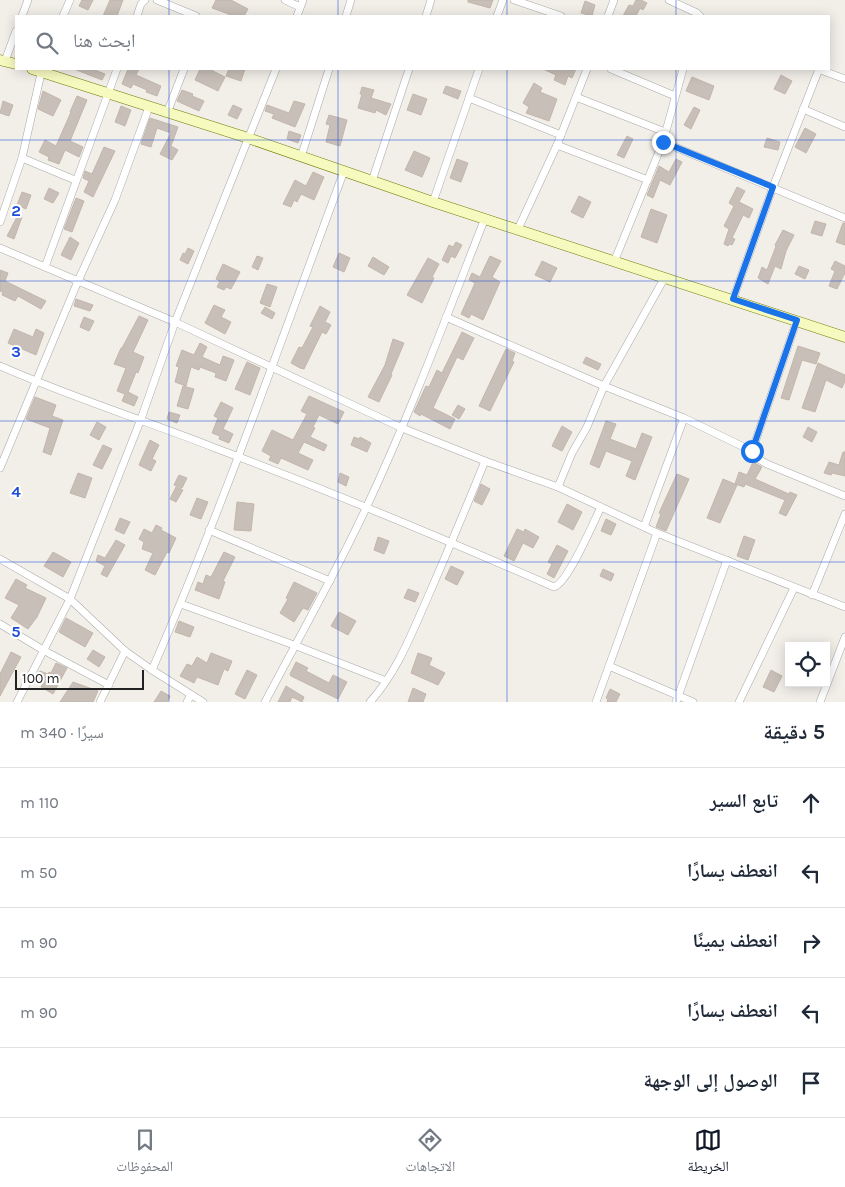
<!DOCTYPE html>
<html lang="ar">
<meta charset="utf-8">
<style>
:root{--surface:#fff;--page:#f6f6f7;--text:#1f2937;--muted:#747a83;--line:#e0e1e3;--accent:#111827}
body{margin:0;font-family:Karla,"Noto Naskh Arabic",sans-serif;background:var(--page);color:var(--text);direction:rtl}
.controls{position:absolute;right:15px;bottom:15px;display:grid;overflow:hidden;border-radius:0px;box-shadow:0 2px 12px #0003}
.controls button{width:45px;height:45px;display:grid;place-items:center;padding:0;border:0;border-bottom:1px solid var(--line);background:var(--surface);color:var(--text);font:25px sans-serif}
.scale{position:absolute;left:15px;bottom:12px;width:129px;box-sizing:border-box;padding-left:5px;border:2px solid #222;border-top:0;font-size:14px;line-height:18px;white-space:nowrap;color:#222;-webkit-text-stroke:4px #fff;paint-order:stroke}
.stop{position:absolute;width:15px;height:15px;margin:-11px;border:4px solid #1a73e8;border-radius:50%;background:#fff}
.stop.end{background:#1a73e8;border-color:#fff;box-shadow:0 1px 5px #0008}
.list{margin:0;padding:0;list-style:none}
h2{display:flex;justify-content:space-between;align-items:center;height:65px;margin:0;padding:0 20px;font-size:21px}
h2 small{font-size:16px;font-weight:400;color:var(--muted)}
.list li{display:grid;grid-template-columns:32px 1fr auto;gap:15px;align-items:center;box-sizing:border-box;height:70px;padding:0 20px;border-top:1px solid var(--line)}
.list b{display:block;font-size:19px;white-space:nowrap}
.list em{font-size:16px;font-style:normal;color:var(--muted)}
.icon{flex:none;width:28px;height:28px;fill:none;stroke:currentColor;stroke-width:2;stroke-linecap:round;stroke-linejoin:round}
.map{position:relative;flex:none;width:845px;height:702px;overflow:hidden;direction:ltr}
.search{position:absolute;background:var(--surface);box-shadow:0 2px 12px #0003;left:15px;right:15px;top:15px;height:55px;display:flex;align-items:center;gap:12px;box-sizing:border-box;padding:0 18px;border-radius:0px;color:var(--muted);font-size:19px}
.sheet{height:415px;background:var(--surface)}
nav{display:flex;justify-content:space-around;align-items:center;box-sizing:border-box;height:70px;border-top:1px solid var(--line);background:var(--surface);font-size:14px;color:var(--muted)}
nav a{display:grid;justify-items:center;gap:2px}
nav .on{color:var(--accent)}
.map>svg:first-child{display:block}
.building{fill:#c7bfb8;stroke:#c4b6ab}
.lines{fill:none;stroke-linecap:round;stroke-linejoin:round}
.street-casing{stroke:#a9a9a9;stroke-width:8}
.secondary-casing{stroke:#707d05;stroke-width:11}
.street{stroke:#fff;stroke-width:7}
.secondary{stroke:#f7fabf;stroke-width:10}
.route{stroke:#1a73e8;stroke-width:6}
.grid{fill:none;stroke:#1d4ed8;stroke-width:1;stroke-opacity:0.55}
.grid-label{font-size:16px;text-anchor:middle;font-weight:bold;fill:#1d4ed8;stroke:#fff;stroke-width:4;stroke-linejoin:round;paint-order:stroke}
</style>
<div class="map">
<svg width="845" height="702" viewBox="0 0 845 702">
<rect width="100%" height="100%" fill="#f2efe9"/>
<g class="building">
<path d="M82 0H93L88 10 79 6Z"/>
<path d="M110 0H123L117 16H103Z"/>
<path d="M216 0H231L248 9 244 16H234L212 8Z"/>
<path d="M468 0H493L490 8 468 2Z"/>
<path d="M636 0H641L647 3 643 10 640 8 636 16H623L629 5 633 6Z"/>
<path d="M585 1 595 5 592 16 581 13Z"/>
<path d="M74 69H92L105 74 102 80Z"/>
<path d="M128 69H139L136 75 161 86 157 96 146 92 147 90 133 84 131 88 122 84Z"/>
<path d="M200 69H209L225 77 218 91 195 80Z"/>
<path d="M229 69H245L241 81 226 76Z"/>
<path d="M543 69H576L572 78 568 76 565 85 554 80 556 75Z"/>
<path d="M781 75 792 81 785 94 774 89Z"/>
<path d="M692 77 714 86 709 100 686 91Z"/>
<path d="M534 83 542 88 540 92 557 99 549 121 526 113 529 107 523 103Z"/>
<path d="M446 86 461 91 458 99 443 93Z"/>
<path d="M362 87 374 90 371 98 391 104 386 115 376 110 375 113 358 108 362 94H360Z"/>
<path d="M182 90 193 94 192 96 204 101 199 111 177 101Z"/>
<path d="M43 91 61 100 53 116 38 109Z"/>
<path d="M413 94 427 99 421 115 407 110Z"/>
<path d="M77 96 87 100 70 141 83 147 79 157 65 150 59 164 48 160 49 157 39 152 45 140 56 146 71 112H70Z"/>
<path d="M3 101 13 105 9 116 0 113Z"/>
<path d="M294 101 305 104 295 127 272 118 274 114 265 111 267 105 289 113Z"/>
<path d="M233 105 242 109 237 119 228 115Z"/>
<path d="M121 106 131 110 125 126 115 122Z"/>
<path d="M694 107 700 110 691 129 684 125Z"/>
<path d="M329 115 347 120 340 146 326 142 330 125 326 124Z"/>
<path d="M150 118 178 127 171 146 178 150 172 160 160 154 171 133 157 128 151 147 141 144Z"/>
<path d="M805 128 816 134 806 153 795 147Z"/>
<path d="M289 131 301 135 298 143 287 139Z"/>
<path d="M627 136 633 139 624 158 617 155Z"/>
<path d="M767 138 780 142 778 150 764 147Z"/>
<path d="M104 147 115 151 93 197 84 192 89 181 83 178 85 171 92 174Z"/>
<path d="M414 151 430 158 422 177 405 170Z"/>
<path d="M457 159 468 163 461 182 450 178Z"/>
<path d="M676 159 682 162 670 185 660 180 653 198 647 195 659 166 669 172Z"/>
<path d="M313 172 324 177 314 200 301 194 297 202 294 200 291 207 283 204 295 180 306 186Z"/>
<path d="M737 187 745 191 739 202 753 209 749 218 743 215 732 238 735 239 732 245 729 244 728 246 724 244 729 229 724 226 734 206 729 203Z"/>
<path d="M49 188 59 193 53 203 44 199Z"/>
<path d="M22 192 31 195 26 209 17 205Z"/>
<path d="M579 196 591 202 583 218 571 212Z"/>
<path d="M76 198 84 201 72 232 64 229Z"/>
<path d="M651 209 667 215 657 243 641 237Z"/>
<path d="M18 215 22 217 14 239 7 236Z"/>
<path d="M815 221 826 224 822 236 811 233Z"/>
<path d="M843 223H845V245L836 242Z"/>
<path d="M783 230 794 235 786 251 781 269 775 266 768 284 758 278 762 267 767 270 776 246 775 245Z"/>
<path d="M70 237 79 243 71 260 61 255Z"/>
<path d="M456 242 462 245 455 258 451 256 448 263 442 260 449 245 453 247Z"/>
<path d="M188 248 194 251 188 264 180 260 183 253 185 254Z"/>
<path d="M339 253 350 258 344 272 333 267Z"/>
<path d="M257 256 263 258 258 270 252 267Z"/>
<path d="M490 256 501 261 492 277 500 282 483 320 471 314 469 318 461 314 475 283 469 280 472 273 480 277Z"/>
<path d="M373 257 389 267 384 275 368 266Z"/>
<path d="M428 258 439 264 432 277 434 278 422 303 407 295Z"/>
<path d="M542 261 557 268 550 282 535 275Z"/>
<path d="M835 261 845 266V273L837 289 829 286 835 271 831 269Z"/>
<path d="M223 264 240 272 231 289 226 287 224 290 217 287 220 281 216 279Z"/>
<path d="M799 266 809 270 805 279 795 274Z"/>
<path d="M0 270 8 273 5 281 46 301 41 309 18 296 15 301 2 295 3 292 0 291Z"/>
<path d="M267 284 277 287 270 307 260 303Z"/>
<path d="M76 299 93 305 90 311 74 306Z"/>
<path d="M214 305 225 310 221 317 231 322 225 334 205 323Z"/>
<path d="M320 306 330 312 325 322 331 325 326 334 322 332 304 369 300 368 291 363 299 347 302 348 313 327 310 326Z"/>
<path d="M265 307 275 313 272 319 261 313Z"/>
<path d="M139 316 148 320 133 352 144 357 138 373 136 372 128 392 138 397 134 406 122 401 125 394 117 391 126 368 114 364 121 348H122Z"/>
<path d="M84 317 94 321 89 331 80 327Z"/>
<path d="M14 329 33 337 36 329 44 333 36 355 8 343Z"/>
<path d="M462 332 474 338 463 360 457 357 433 408 455 419 450 429 421 414 420 416 414 412 426 386 429 387 437 370 442 373Z"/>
<path d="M393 339 404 343 391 374 392 375 379 402 368 397 385 365Z"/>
<path d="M200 343 207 347 202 357 220 365 223 356 234 360 226 381 215 377 216 373 200 367 199 370 191 367 186 386 175 382 179 367 176 366 182 350 194 355Z"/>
<path d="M798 346 820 353 816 364 802 360 789 400 781 398Z"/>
<path d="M506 349 515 353 512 361 514 362 490 411 479 406Z"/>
<path d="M586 357 601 364 598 370 583 363Z"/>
<path d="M247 362 260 368 250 395 235 389Z"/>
<path d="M818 363 845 375V381L842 388 826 380 815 412 802 408Z"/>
<path d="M183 386 194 389 188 409 177 406Z"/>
<path d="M309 396 344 412 338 424 319 415 313 427 315 428 310 437 327 445 324 451 304 442 298 453 313 460 308 470 281 458 278 464 269 460 271 456 262 451 272 430 293 440 307 414 301 411Z"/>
<path d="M35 397 56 405 52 416 63 420 51 455 43 452 50 428 26 419Z"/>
<path d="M221 402 233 408 223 429 233 434 229 443 219 439 220 436 212 433 218 418 214 416Z"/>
<path d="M458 405 465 409 459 419 452 415Z"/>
<path d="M169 412 180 415 177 423 167 419Z"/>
<path d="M606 421 616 424 610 439 636 449 642 433 652 437 635 480 626 476 632 461 606 451 599 468 590 464Z"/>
<path d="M97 422 106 427 99 440 90 435Z"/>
<path d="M562 426 572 432 562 451 552 446Z"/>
<path d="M808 427 817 432 812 442 803 437Z"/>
<path d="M354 437 359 439 360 437 371 443 367 452 351 445Z"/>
<path d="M150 440 159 445 152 459 156 461 151 471 139 465Z"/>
<path d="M103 445 112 449 102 469 93 465Z"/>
<path d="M843 452H845V476L832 473 831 475 824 473 829 462 839 465Z"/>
<path d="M753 462 762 467 755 479 789 494 790 492 797 495 786 516 779 513 785 500 745 484 744 487 735 484 739 472 747 475Z"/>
<path d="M78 473 92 478 85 498 70 493Z"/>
<path d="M340 473 349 477 346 486 338 482Z"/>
<path d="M677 474 689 479 666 531 656 527 661 514 659 513Z"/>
<path d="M179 475 187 478 182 488 174 485Z"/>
<path d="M723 479 737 485 720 523 707 518Z"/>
<path d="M481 484 490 489 482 505 474 501Z"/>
<path d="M176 487 183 490 176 502 170 499Z"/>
<path d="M197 498 208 502 201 519 190 515Z"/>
<path d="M237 502 254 504 251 531 234 530Z"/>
<path d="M567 504 582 512 573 530 558 522Z"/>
<path d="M120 518 130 522 124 534 115 530Z"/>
<path d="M606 519 616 524 611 535 601 531Z"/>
<path d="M156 525 162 528 161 530 176 538 169 553 167 552 155 575 145 570 153 553 142 549 144 542 139 539 144 529 152 533Z"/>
<path d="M517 529 524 532 525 529 539 537 533 548 523 543 514 561 504 556Z"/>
<path d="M744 536 755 540 748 560 737 556Z"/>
<path d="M378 537 389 541 384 554 374 550Z"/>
<path d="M116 540 125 545 107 577 101 574 105 566 96 561 98 555 105 558Z"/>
<path d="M557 545 568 551 554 578 547 574 552 564 548 562Z"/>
<path d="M53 552 71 562 63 577 44 566Z"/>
<path d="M224 552 235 557 223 581 225 582 219 599 195 590 198 582 203 584 206 575 211 577Z"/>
<path d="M451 566 464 572 457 585 445 579Z"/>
<path d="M603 569 614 574 611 581 600 576Z"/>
<path d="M16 579 27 585 25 588 46 598 37 617 28 629 11 618 19 605 5 598Z"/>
<path d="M294 582 317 593 308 610 303 608 294 622 280 613 288 599 286 598Z"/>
<path d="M408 589 419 593 415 602 404 598Z"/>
<path d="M339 612 356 621 348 635 331 626Z"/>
<path d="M66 618 93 633 85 647 59 632Z"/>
<path d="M179 621 194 627 190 637 175 632Z"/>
<path d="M93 650 105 657 99 667 87 659Z"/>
<path d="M11 652 21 657 0 696V674Z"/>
<path d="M211 653 232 661 228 671 224 669 218 685 197 677 194 683 180 676 187 664 192 666 197 657 207 663Z"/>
<path d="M418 653 432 658 429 665 445 673 438 685 411 673Z"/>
<path d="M296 662 308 668 306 671 329 683 333 675 347 682 338 699 291 676 290 674Z"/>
<path d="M56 663 67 668 53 694 41 687 44 681 37 678 40 671 48 674 49 672 51 673Z"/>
<path d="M247 670 257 675 245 699 235 694Z"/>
<path d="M771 670 782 676 774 692 763 687Z"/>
<path d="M73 682 98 691 93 702H60Z"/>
<path d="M286 686 304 697 302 702 292 697 290 702H278Z"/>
<path d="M413 688 426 694 423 702H408Z"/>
<path d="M610 689 620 694 616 702H607L608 699 606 698Z"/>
<path d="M161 691 170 696 167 702H154Z"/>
</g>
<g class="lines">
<g class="street-casing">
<g id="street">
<path d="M157 0 196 16"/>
<path d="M285 0 300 7"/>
<path d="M514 0 561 16"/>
<path d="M669 0 697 13 700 16"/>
<path d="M22 16 28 0"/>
<path d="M63 16 70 0"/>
<path d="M137 16 141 4 145 0"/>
<path d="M297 16 303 0"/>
<path d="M346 16 351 0"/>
<path d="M426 16 431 0"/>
<path d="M497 16 503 0"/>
<path d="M608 16 614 0"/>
<path d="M5 61 16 31"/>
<path d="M611 69 675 96"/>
<path d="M818 69 845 79"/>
<path d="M576 97 665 132"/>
<path d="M469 98 561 135"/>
<path d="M803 109 845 127"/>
<path d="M167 113 184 69"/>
<path d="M663 142 845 218"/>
<path d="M557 145 648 180"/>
<path d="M301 157 329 69"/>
<path d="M22 158 75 180"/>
<path d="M372 181 409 69"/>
<path d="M433 202 479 69"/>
<path d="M0 222 22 158 42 69"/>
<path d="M518 229 557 145 587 69"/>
<path d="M0 248 175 322 402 428 485 461 558 487 657 533 845 607"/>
<path d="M614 262 663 142 683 69"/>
<path d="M45 267 117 69"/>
<path d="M733 299 773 187 819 69"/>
<path d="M446 317 604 386 684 418 752 451 757 458 767 464 845 496"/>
<path d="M0 366C70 397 144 420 215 448 330 491 442 538 554 587 568 583 593 523 601 507"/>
<path d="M752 451 797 320"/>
<path d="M0 468 78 281 115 200 149 107"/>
<path d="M558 487 572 453 587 427 604 386 665 277"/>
<path d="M644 527 684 418"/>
<path d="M209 530 330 581"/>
<path d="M0 559 70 599 125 651 152 670 203 702"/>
<path d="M812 595 845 514"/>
<path d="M181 604 294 645 386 681"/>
<path d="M0 624 43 650 109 685"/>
<path d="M609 666 693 702"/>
<path d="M152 670C223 507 282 338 344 171"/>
<path d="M17 702 70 599 141 419 175 322 276 69"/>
<path d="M100 702 125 651"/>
<path d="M187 702 191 695"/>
<path d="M265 702C299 637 336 573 367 506 411 412 447 315 485 218"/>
<path d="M370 702C397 672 411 635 427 599 447 553 466 508 485 461"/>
<path d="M596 702 657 533"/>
<path d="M676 702 727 560"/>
<path d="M739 702 794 588"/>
<path d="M820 702 845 637"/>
</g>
</g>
<g class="secondary-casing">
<g id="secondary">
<path d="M0 60 16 64"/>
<path d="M32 69 248 138 433 202 845 337"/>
</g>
</g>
<use href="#street" class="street"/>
<use href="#secondary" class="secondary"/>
</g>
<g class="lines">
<path class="route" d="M663 142 773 187 733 299 797 320 752 451"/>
</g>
<path class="grid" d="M169 0V16M338 0V16M507 0V16M676 0V16M169 69V702M338 69V702M507 69V702M676 69V702M0 140H845M0 281H845M0 421H845M0 562H845"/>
<g class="grid-label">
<text x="16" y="216">2</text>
<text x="16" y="357">3</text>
<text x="16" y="497">4</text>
<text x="16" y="637">5</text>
</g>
</svg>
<div class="controls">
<button><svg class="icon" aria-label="locate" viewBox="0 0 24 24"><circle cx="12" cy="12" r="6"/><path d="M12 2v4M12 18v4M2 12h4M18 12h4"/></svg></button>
</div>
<div class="scale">100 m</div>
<div class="stop" style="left:752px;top:451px"></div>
<div class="stop end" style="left:663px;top:142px"></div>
<div class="search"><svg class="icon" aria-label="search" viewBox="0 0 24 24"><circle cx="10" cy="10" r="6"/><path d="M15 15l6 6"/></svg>ابحث هنا</div>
</div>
<section class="sheet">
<h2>5 دقيقة<small>سيرًا · 340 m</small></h2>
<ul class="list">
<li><svg class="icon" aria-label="ahead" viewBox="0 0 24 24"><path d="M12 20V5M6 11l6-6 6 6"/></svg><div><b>تابع السير</b></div><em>110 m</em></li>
<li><svg class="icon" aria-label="left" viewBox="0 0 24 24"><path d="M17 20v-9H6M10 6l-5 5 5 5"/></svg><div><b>انعطف يسارًا</b></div><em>50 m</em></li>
<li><svg class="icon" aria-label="right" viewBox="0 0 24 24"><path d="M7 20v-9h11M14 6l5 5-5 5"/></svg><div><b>انعطف يمينًا</b></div><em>90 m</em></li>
<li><svg class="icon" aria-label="left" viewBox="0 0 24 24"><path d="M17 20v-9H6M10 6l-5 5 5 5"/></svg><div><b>انعطف يسارًا</b></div><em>90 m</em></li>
<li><svg class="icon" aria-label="arrive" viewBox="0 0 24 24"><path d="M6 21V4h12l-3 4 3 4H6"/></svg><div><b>الوصول إلى الوجهة</b></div></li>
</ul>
</section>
<nav>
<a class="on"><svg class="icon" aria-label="map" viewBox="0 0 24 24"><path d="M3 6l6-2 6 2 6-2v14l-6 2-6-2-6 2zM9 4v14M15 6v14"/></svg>الخريطة</a>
<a><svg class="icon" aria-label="directions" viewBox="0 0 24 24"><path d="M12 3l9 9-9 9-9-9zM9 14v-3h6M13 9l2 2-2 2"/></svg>الاتجاهات</a>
<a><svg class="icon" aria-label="saved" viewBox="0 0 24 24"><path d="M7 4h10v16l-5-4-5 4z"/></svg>المحفوظات</a>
</nav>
